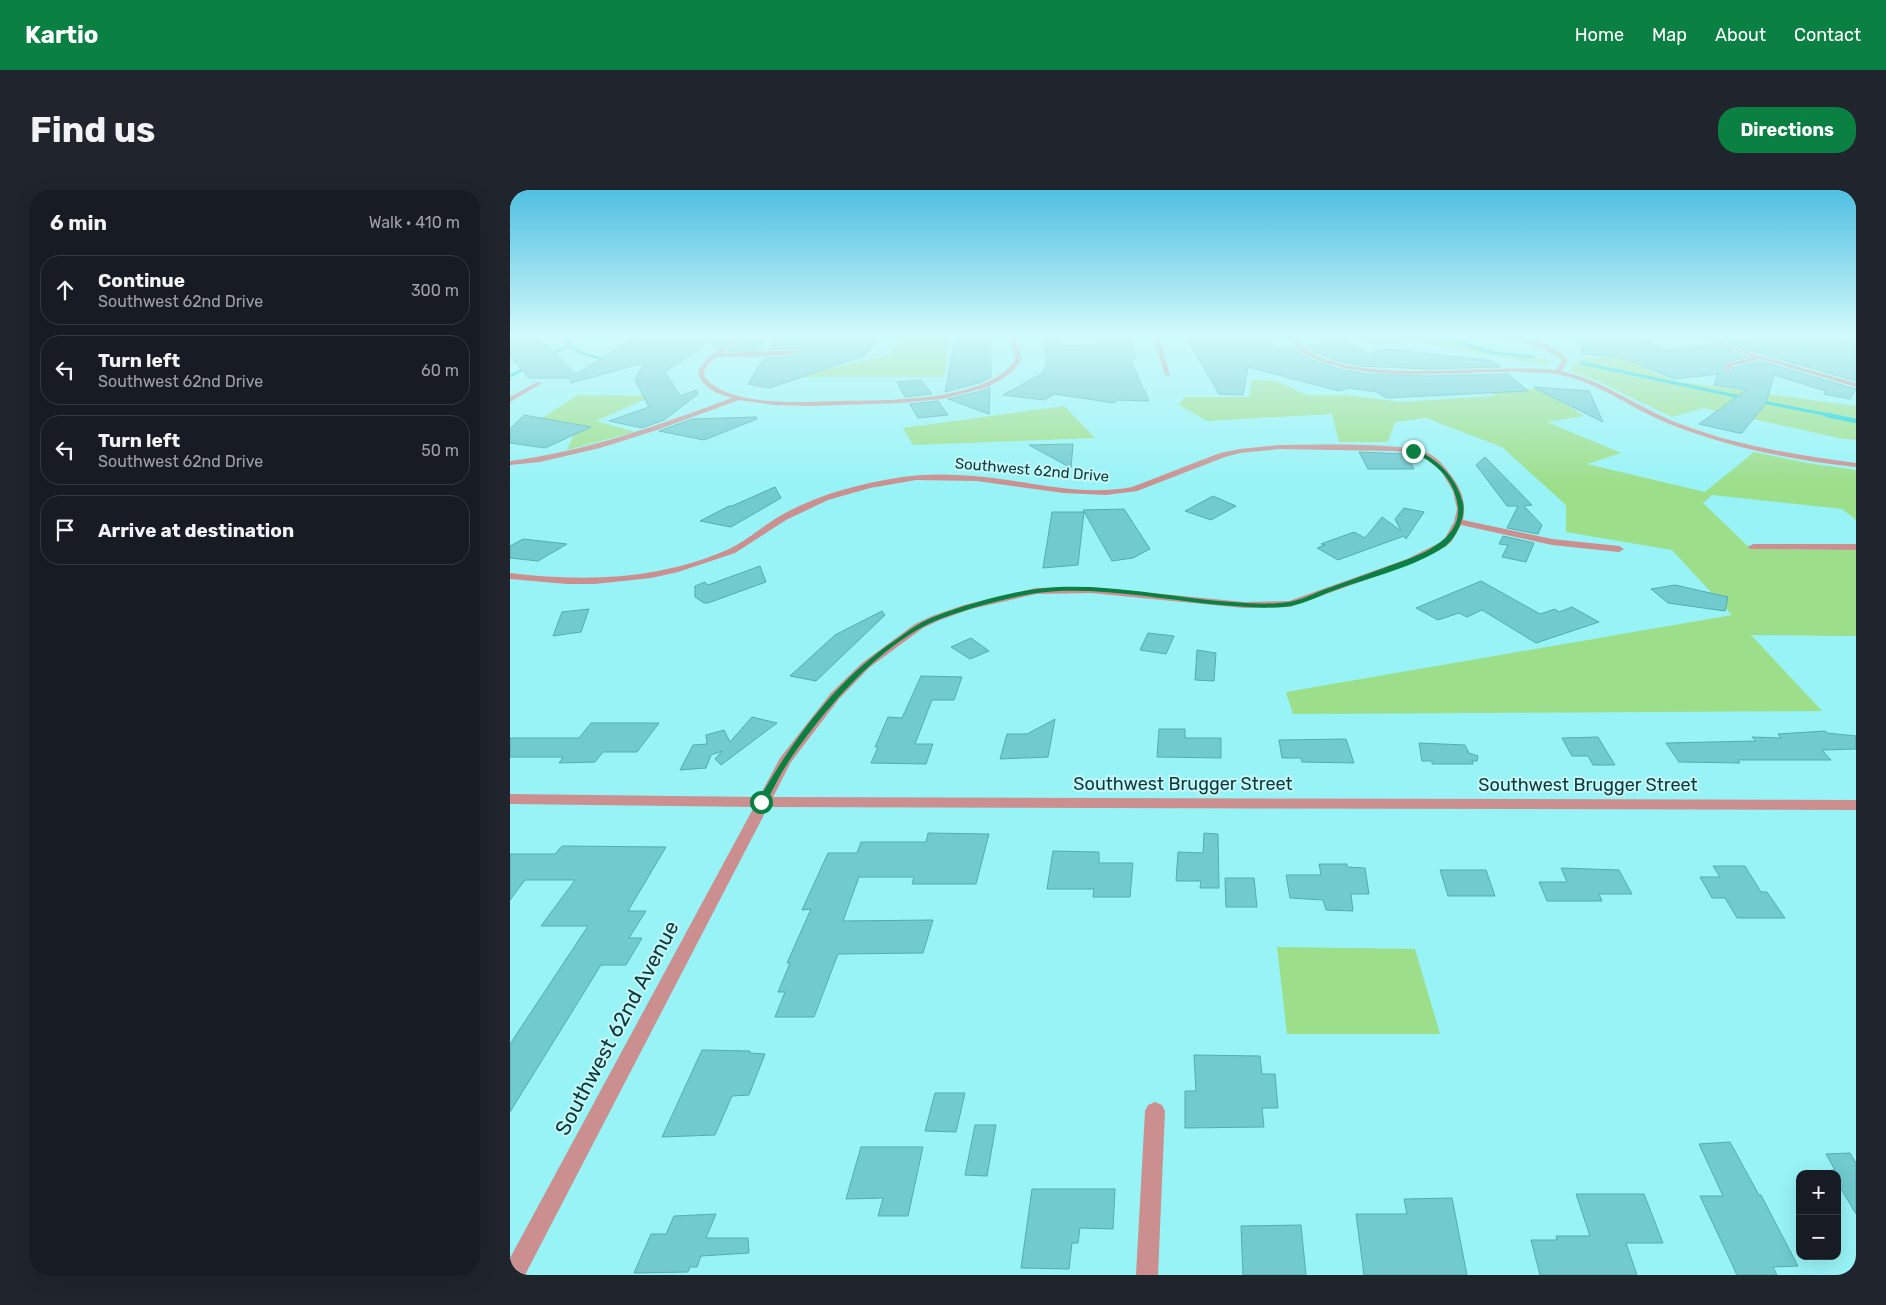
<!DOCTYPE html>
<meta charset="utf-8">
<style>
:root{--surface:#171b24;--page:#20242c;--text:#f1f3f6;--muted:#9ea1a6;--line:#363941;--accent:#0b8043}
body{margin:0;font-family:Rubik,sans-serif;background:var(--page);color:var(--text)}
.controls{position:absolute;right:15px;bottom:15px;display:grid;overflow:hidden;border-radius:10px;box-shadow:0 5px 20px #0002}
.controls button{width:45px;height:45px;display:grid;place-items:center;padding:0;border:0;border-bottom:1px solid var(--line);background:var(--surface);color:var(--text);font:25px sans-serif}
.stop{position:absolute;width:15px;height:15px;margin:-11px;border:4px solid #0b8043;border-radius:50%;background:#fff}
.stop.end{background:#0b8043;border-color:#fff;box-shadow:0 1px 5px #0008}
.list{margin:0;padding:0;list-style:none}
h2{display:flex;justify-content:space-between;align-items:center;height:65px;margin:0;padding:0 20px;font-size:21px}
h2 small{font-size:16px;font-weight:400;color:var(--muted)}
.list li{display:grid;grid-template-columns:32px 1fr auto;gap:15px;align-items:center;box-sizing:border-box;height:70px;margin:0 10px 10px;padding:0 10px;border:1px solid var(--line);border-radius:20px}
.list b{display:block;font-size:19px;white-space:nowrap}
.list p{margin:0;font-size:16px;white-space:nowrap;color:var(--muted)}
.list em{font-size:16px;font-style:normal;color:var(--muted)}
.icon{flex:none;width:28px;height:28px;fill:none;stroke:currentColor;stroke-width:2;stroke-linecap:round;stroke-linejoin:round}
.map{position:relative;flex:none;width:1346px;height:1085px;overflow:hidden;border-radius:20px}
header{display:flex;align-items:center;gap:30px;box-sizing:border-box;height:70px;padding:0 25px;background:var(--accent);color:#fff}
header strong{font-size:24px}
nav{display:flex;gap:28px;margin-inline-start:auto;font-size:18px}
.intro{display:flex;align-items:center;justify-content:space-between;box-sizing:border-box;height:120px;padding:0 30px}
h1{margin:0;font-size:35px}
.button{padding:12px 22px;border-radius:20px;background:var(--accent);color:#fff;font-size:18px;font-weight:700}
main{display:flex;gap:30px;padding:0 30px}
aside{flex:1;background:var(--surface);border-radius:20px;box-shadow:0 5px 20px #0002}
.map>svg:first-child{display:block}
.green{fill:#9cde8a}
.lines{fill:none;stroke-linecap:round;stroke-linejoin:round}
.stream-far1{stroke:#0ccfd6;stroke-width:3}
.stream{stroke:#0ccfd6;stroke-width:4.5}
.building{fill:#70cace;stroke:#52adb1}
.minor{fill:#cb8f8f;fill-rule:evenodd}
.route{fill:#0b8043}
.labels{text-anchor:middle;stroke-width:4;stroke-linejoin:round;paint-order:stroke}
.far-street-label{font-size:15px;fill:#0f3738;stroke:#c6f9fb}
.street-label{font-size:18px;fill:#0f3738;stroke:#c6f9fb}
.near-street-label{font-size:21px;fill:#0f3738;stroke:#c6f9fb}
</style>
<header>
<strong>Kartio</strong>
<nav><a>Home</a><a>Map</a><a>About</a><a>Contact</a></nav>
</header>
<div class="intro"><h1>Find us</h1><a class="button">Directions</a></div>
<main>
<aside>
<h2>6 min<small>Walk · 410 m</small></h2>
<ul class="list">
<li><svg class="icon" aria-label="ahead" viewBox="0 0 24 24"><path d="M12 20V5M6 11l6-6 6 6"/></svg><div><b>Continue</b><p>Southwest 62nd Drive</p></div><em>300 m</em></li>
<li><svg class="icon" aria-label="left" viewBox="0 0 24 24"><path d="M17 20v-9H6M10 6l-5 5 5 5"/></svg><div><b>Turn left</b><p>Southwest 62nd Drive</p></div><em>60 m</em></li>
<li><svg class="icon" aria-label="left" viewBox="0 0 24 24"><path d="M17 20v-9H6M10 6l-5 5 5 5"/></svg><div><b>Turn left</b><p>Southwest 62nd Drive</p></div><em>50 m</em></li>
<li><svg class="icon" aria-label="arrive" viewBox="0 0 24 24"><path d="M6 21V4h12l-3 4 3 4H6"/></svg><div><b>Arrive at destination</b></div></li>
</ul>
</aside>
<div class="map">
<svg width="1346" height="1085" viewBox="0 0 1346 1085">
<rect width="100%" height="100%" fill="#98f3f6"/>
<g class="green">
<path d="M372 144H440L434 187H284L379 165 390 150Z"/>
<path d="M847 144H902L922 150 939 147 989 163 1040 170 1037 175 919 154 858 152Z"/>
<path d="M1167 161 1183 174 1135 179 1165 191 1346 216V250L1329 248 1193 218 1162 227 1088 191 1060 181 1066 170Z"/>
<path d="M742 190 766 191 797 205H836L891 212 985 206 978 199H1032L1074 226 1037 232 1111 263 1077 274 1195 302 1244 262 1297 273 1346 280V330L1332 319 1202 305 1193 313 1241 359 1346 360V446L1241 445 1312 521 783 524 776 502 1222 425 1162 360 1056 342V315L992 257 916 228 885 232 878 252H829L822 224 697 231 669 215 674 207H739Z"/>
<path d="M68 205 142 206 86 231 125 242 57 260 64 244 24 233Z"/>
<path d="M554 216 585 248 403 255 393 238Z"/>
<path d="M767 757 905 759 930 844H777Z"/>
</g>
<g class="lines">
<g class="stream-far1">
<path d="M57 144 59 156 74 164 100 171"/>
<path d="M921 144 980 162 1023 167"/>
<path d="M38 166 59 156"/>
<path d="M1071 173 1235 208"/>
<path d="M0 186 20 176"/>
<path d="M1248 211 1324 226"/>
</g>
<path class="stream" d="M1317 225 1346 231"/>
</g>
<g class="building">
<path d="M0 144H25L66 184 124 148 220 149 208 159 200 151 155 182 170 206 186 200 188 204 154 230 132 238 99 231 139 217 125 190 134 173 61 193 60 188H19L0 166V151L3 150Z"/>
<path d="M324 144 367 149 356 165 260 198 238 194 254 168H268L293 163 288 158 259 159 266 147H309Z"/>
<path d="M446 144H477L474 148H480L481 187 472 192 435 202Z"/>
<path d="M532 144H548L552 156 590 154 598 152 594 144H618L626 168 620 169 639 211 607 210 604 213 544 204 535 210 493 205 533 183 537 171Z"/>
<path d="M679 144H754L765 160 785 158 792 165 803 170 829 179 857 184 918 186 998 184 1018 201 876 208 867 202 839 198 829 201 738 177 733 205 709 204 680 154H683Z"/>
<path d="M807 144H832L838 155 845 156 860 165 866 160 874 161 876 159 983 171 990 177 917 179 852 176 824 170 797 158 795 157 812 155Z"/>
<path d="M1073 144H1121L1159 161 1204 154 1237 167 1217 172 1213 182 1215 184 1221 183 1223 178 1250 171 1346 199 1340 209 1314 204 1316 201 1264 185 1256 213 1232 243H1229L1189 234 1236 200 1204 195 1208 184 1164 189 1111 167 1072 164Z"/>
<path d="M1282 144H1311L1346 152V191L1234 159 1217 152 1256 146 1278 148Z"/>
<path d="M233 150H258L245 160 218 161Z"/>
<path d="M411 190 422 204 395 207 387 192Z"/>
<path d="M480 197 479 224 438 209 475 200Z"/>
<path d="M1024 197 1079 201 1093 232 1024 198Z"/>
<path d="M428 211 438 225 408 228 400 214Z"/>
<path d="M14 225 81 237 35 258 0 253V239Z"/>
<path d="M246 227 247 229 194 250 149 241 182 229Z"/>
<path d="M563 254 561 278 519 255Z"/>
<path d="M849 262 896 264 904 279H858Z"/>
<path d="M975 267 1022 315 1014 316 1032 335 1028 344 997 338 1008 316H997L966 275Z"/>
<path d="M265 297 271 308 221 337 190 331 219 316H222Z"/>
<path d="M703 306 726 316 701 330 675 321Z"/>
<path d="M894 318 914 322 896 349 894 346 828 370 807 358 815 355 811 354 844 342 855 348 872 327 891 341 885 329Z"/>
<path d="M614 319 640 359 623 368 602 371 573 320Z"/>
<path d="M542 322H574L568 375 533 378Z"/>
<path d="M993 346 1024 353 1016 372 992 367 998 355 989 354Z"/>
<path d="M13 349 57 354 28 371 0 368V356Z"/>
<path d="M250 376 256 392 198 413H194L185 407V396L195 392 198 395Z"/>
<path d="M971 391 1030 424 1045 419 1049 422 1062 417 1089 432 1026 453 972 420 957 427 949 423 928 430 906 418Z"/>
<path d="M1165 395 1218 407 1215 421 1158 413 1141 399Z"/>
<path d="M79 419 71 442 43 446 52 422Z"/>
<path d="M372 421 375 425 306 491 280 486 325 445Z"/>
<path d="M638 443 664 446 656 464 630 460Z"/>
<path d="M461 448 479 461 460 469 441 457Z"/>
<path d="M687 460 706 463 704 491 685 490Z"/>
<path d="M411 486 452 487 444 510H422L405 554H423L416 574 361 573 368 557H365L378 527 392 528Z"/>
<path d="M242 527 267 533 211 575 205 569 212 561 201 565 196 578 170 580 183 555 197 554 196 545 214 540 220 552Z"/>
<path d="M545 529 538 567 490 569 497 544H517Z"/>
<path d="M81 533H149L127 562H93L85 572 49 573 53 567H0V548H69Z"/>
<path d="M649 539H675V548H711V568L647 567Z"/>
<path d="M1315 541 1317 543 1346 546V559L1312 560 1321 570H1228L1230 573 1169 572 1156 553 1246 551 1242 547 1271 548 1268 544Z"/>
<path d="M1088 547 1105 575H1083L1078 566H1062L1052 548Z"/>
<path d="M836 549 844 573 792 572 791 568H772L769 550Z"/>
<path d="M909 553 955 555 959 563 968 566 967 571H962L963 574H922V571H912Z"/>
<path d="M418 643 479 644 466 694H402L404 687H349L333 731 423 730 413 763 328 764 304 827H265L275 802H268L280 773H277L301 719 292 720 318 663H347L351 652H416Z"/>
<path d="M694 643 708 644 709 698H690L691 691H666L668 662 693 663Z"/>
<path d="M52 656 156 657 118 721H136L119 748H132L116 775H91L0 922V854L78 736H31L65 690H15L0 710V664H45Z"/>
<path d="M543 661 589 662V673H623L620 707H583L584 699H537Z"/>
<path d="M809 674H837V677L855 678 859 704H841L843 721 816 720 813 710 780 708 776 685H811Z"/>
<path d="M1203 676H1235L1251 702H1257L1275 728H1227L1215 708H1202L1190 687H1210Z"/>
<path d="M1051 678 1109 680 1122 704H1089L1092 711H1037L1029 692H1057Z"/>
<path d="M930 680H976L985 706H938Z"/>
<path d="M715 688H744L747 717H716Z"/>
<path d="M192 860 240 861V863L255 864 239 905 222 906 205 945 152 947Z"/>
<path d="M684 865 750 866 752 884H765L768 918H752L754 937 675 938V901H686Z"/>
<path d="M425 903H455L446 942 415 941Z"/>
<path d="M465 935H486L477 986 455 985Z"/>
<path d="M1220 952 1249 1005H1251L1288 1076 1263 1077 1267 1085H1227L1190 1006H1213L1189 954Z"/>
<path d="M351 957H413L398 1026H368L373 1008 336 1009Z"/>
<path d="M1340 963 1346 973V1024L1327 992V984H1323L1321 980H1325L1316 964Z"/>
<path d="M522 999H605L603 1039 570 1038 568 1053H562L559 1079 511 1078Z"/>
<path d="M1066 1004H1134L1153 1053H1116L1127 1085H1030L1021 1050H1047L1046 1046H1080Z"/>
<path d="M942 1008 957 1085H854L846 1024H897L894 1009Z"/>
<path d="M206 1024 196 1048H238L239 1063 191 1066 187 1077H180L178 1082 124 1083 141 1044H156L164 1026Z"/>
<path d="M791 1035 796 1085H733L731 1036Z"/>
</g>
<g class="lines">
<g class="minor">
<path d="M230 144H237L212 163 288 160 291 162 268 166 207 167 200 172 194 181 195 188C204 197 216 203 228 206 260 214 294 212 327 211 375 210 477 213 506 169L499 148 501 144H507L505 148 512 169 503 181 492 189 475 198 432 209 389 213 303 216 265 215 229 210 147 240 90 258 30 272 0 275V271C78 261 149 235 222 208 208 204 190 197 188 181L196 170Z"/>
<path d="M642 144H648L660 186 655 185Z"/>
<path d="M776 144H782C787 150 792 158 798 161 858 196 974 173 1045 180L1051 173V169L1032 158 987 144C1009 144 1043 152 1057 169V173L1051 181C1092 190 1126 216 1165 232 1223 255 1285 265 1346 273V277C1283 270 1221 258 1162 235 1120 219 1083 187 1037 183 967 177 867 197 804 168 800 166 795 165 791 162 786 157 781 150 776 144Z"/>
<path d="M1146 144H1167L1148 147Z"/>
<path d="M1183 144H1192L1233 161 1346 193V197L1250 169 1222 176 1219 182H1215L1217 174 1243 167Z"/>
<path d="M1328 144 1346 146V150L1329 145Z"/>
<path d="M27 192 32 193 0 212V207Z"/>
<path d="M769 255C799 255 900 251 922 265 932 272 938 281 945 291 953 304 956 315 953 330L1042 349 1109 356 1114 359 1109 362 1042 355 951 335 942 351 935 357 903 373 780 417 734 418 581 403 526 404 461 419 430 430 413 438 360 477 329 509 281 572 263 607 1346 610V620L258 617 15 1085H0V1068L244 617 0 614V604L249 607 270 568 321 503 352 473 405 434 422 426 454 415 526 398 581 397 734 412 779 411 897 369 929 353 935 348 944 332 947 319 943 301 931 281 915 268 902 263 882 261 769 259 730 263 715 267 627 301 596 305 554 303 467 291 406 290 360 298 318 310 276 330 225 363 168 382 141 388 85 394H57L0 389V383C74 392 150 390 219 359 238 350 253 336 270 326 308 304 349 294 392 287 428 282 463 285 498 290 539 296 580 305 622 297L710 263 730 259Z"/>
<path d="M1243 354H1346V360L1240 359 1238 357Z"/>
<path d="M645 912 652 915 655 921 648 1085H626L635 921 638 915Z"/>
</g>
</g>
<linearGradient id="sky" x2="0" y2="1"><stop stop-color="#50bfe1"/><stop offset="0.49" stop-color="#d1fafb"/><stop offset="1" stop-color="#d1fafb" stop-opacity="0"/></linearGradient>
<rect width="1346" height="296" fill="url(#sky)"/>
<path class="route" d="M903 259C928 268 946 287 953 313 956 327 946 349 934 357 905 377 861 387 828 399 813 404 797 413 781 416 754 420 725 416 699 414 643 408 583 396 527 403 499 407 456 419 430 429 371 452 314 520 279 571 270 584 263 600 255 614H248L247 612C283 550 326 489 387 449 399 440 412 431 426 426 454 415 497 403 526 399 583 392 642 404 698 410 724 412 753 416 779 412 791 410 803 404 813 400 839 391 865 381 890 372 914 364 951 348 948 317 945 290 925 271 901 262Z"/>
<g class="labels">
<g class="far-street-label">
<text transform="translate(522 280) rotate(5)" y="5">Southwest 62nd Drive</text>
</g>
<g class="street-label">
<text x="673" y="600">Southwest Brugger Street</text>
<text x="1078" y="601">Southwest Brugger Street</text>
</g>
<g class="near-street-label">
<text transform="translate(107 838) rotate(-62)" y="7">Southwest 62nd Avenue</text>
</g>
</g>
</svg>
<div class="controls">
<button>+</button>
<button>−</button>
</div>
<div class="stop" style="left:251px;top:612px"></div>
<div class="stop end" style="left:903px;top:261px"></div>
</div>
</main>
